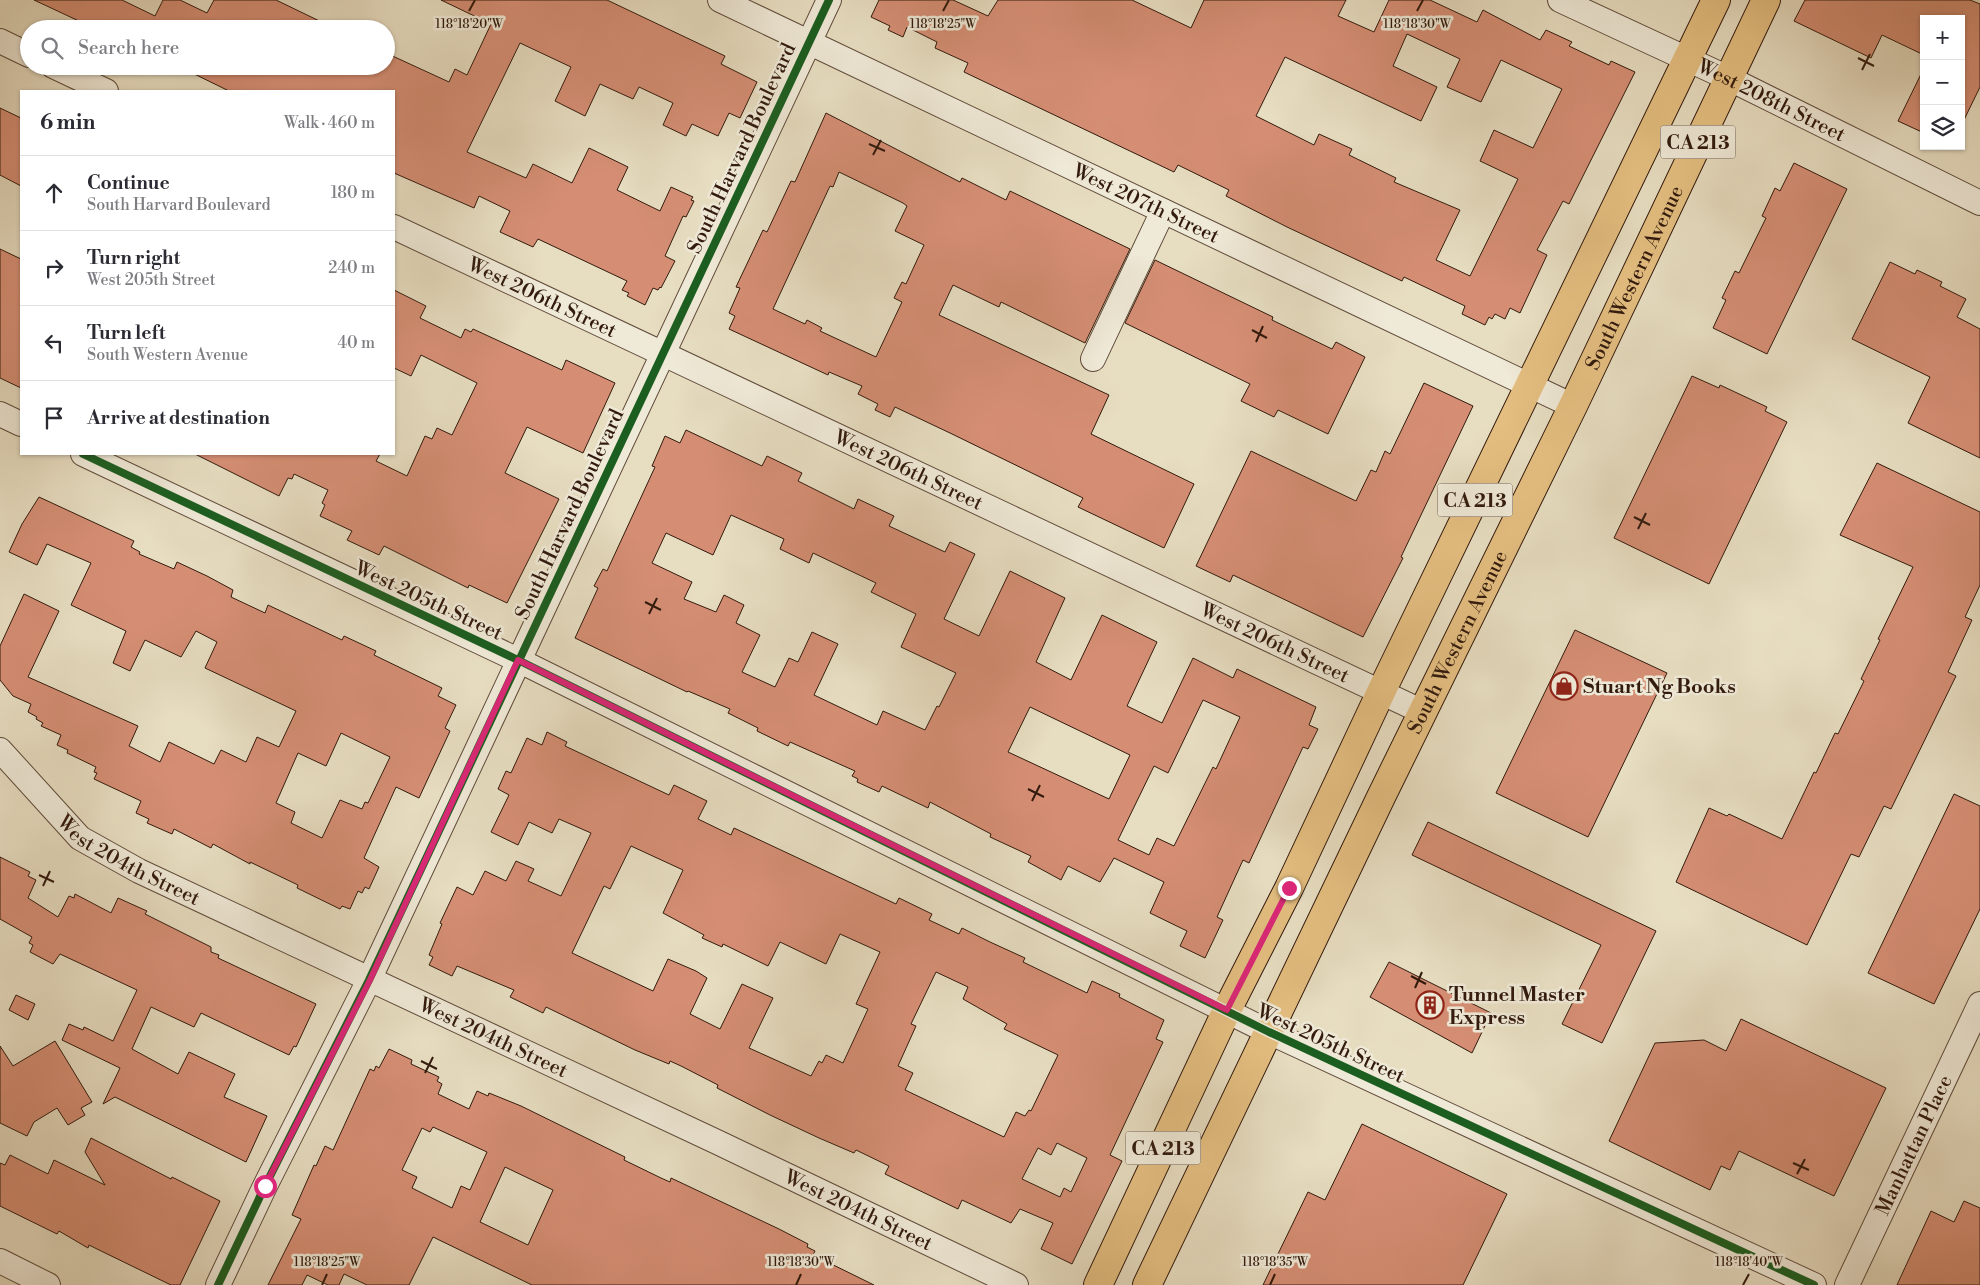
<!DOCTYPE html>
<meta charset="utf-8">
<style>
:root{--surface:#fff;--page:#f7f7f7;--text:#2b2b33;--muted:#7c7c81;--line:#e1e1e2}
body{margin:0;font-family:"Libre Bodoni",serif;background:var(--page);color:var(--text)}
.controls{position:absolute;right:15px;top:15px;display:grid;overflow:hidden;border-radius:0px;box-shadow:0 1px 4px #0004}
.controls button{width:45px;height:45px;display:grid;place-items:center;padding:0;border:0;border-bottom:1px solid var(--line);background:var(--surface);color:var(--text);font:25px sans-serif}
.stop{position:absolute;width:15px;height:15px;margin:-11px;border:4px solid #db2777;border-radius:50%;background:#fff}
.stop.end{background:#db2777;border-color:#fff;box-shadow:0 1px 5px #0008}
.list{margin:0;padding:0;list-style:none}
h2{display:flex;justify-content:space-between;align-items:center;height:65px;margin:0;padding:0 20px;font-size:21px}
h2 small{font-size:16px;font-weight:400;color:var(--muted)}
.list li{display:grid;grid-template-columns:32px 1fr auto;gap:15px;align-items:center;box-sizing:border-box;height:75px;padding:0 20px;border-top:1px solid var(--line)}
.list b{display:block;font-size:19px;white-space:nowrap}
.list p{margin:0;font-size:16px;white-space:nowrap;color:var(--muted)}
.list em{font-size:16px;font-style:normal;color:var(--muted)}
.icon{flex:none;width:28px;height:28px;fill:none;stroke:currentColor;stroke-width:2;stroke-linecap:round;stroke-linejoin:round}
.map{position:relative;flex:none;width:1980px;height:1285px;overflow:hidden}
.search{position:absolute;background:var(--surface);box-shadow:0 1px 4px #0004;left:20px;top:20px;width:375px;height:55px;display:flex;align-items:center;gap:12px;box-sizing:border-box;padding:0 18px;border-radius:28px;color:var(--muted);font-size:19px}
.panel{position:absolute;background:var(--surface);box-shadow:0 1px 4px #0004;left:20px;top:90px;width:375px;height:365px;border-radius:0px}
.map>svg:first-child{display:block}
.building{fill:#d58e74;stroke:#321a0d;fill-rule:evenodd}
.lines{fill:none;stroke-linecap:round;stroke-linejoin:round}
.street-casing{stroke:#5f4b3a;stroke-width:26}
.primary-casing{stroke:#321a0d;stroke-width:30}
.street{stroke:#efe9d7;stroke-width:24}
.primary{stroke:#e4be80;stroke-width:28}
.cycleway-casing{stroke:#efe9d7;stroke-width:11}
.cycleway{stroke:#1b5e20;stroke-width:8}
.route{stroke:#db2777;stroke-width:6}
.ticks{fill:none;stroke:#321a0d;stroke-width:2}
.labels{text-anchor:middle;stroke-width:5;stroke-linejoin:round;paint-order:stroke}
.shield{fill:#efe9d7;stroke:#6b584a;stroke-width:1}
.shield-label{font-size:19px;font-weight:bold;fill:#321a0d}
.street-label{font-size:20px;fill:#321a0d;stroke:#efe9d7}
.poi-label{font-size:20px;font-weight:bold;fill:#321a0d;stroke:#efe9d7;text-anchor:start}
.ticks-label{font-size:12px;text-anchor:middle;fill:#321a0d;stroke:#efe9d7;stroke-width:5;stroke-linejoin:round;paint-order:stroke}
</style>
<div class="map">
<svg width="1980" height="1285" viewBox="0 0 1980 1285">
<rect width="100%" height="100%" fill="#e7ddc1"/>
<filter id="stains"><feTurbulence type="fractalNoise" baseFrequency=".004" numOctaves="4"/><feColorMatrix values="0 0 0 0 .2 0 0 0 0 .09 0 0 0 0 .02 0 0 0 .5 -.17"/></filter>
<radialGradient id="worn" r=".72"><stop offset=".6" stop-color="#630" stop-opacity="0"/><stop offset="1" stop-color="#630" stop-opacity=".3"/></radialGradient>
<g class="building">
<path d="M34 0H122L155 16 163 0H180L207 13 214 0H276L336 29H96Z"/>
<path d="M441 0H607L725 56 721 64 757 82 740 118 729 113 718 136 692 124 686 136 663 125 673 103 639 87 633 99 600 84 585 116 555 101 571 67 520 43 467 152 526 178 533 164 572 183 589 148 628 167 617 190 660 211 671 187 693 197 691 200 694 201 686 217 683 216 665 256 675 261 661 288 660 287 658 290 653 288 645 305 627 296 629 293 622 290 627 281 538 239 533 247 500 232 510 211 479 196 474 208 394 173V91H229L178 66H386V53L449 82 455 69 467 75 491 24Z"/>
<path d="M879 0H953L988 16 998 0H1132L1191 28 1204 0H1346L1338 16 1374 32 1389 0H1430L1477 22 1483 10 1540 40 1546 30 1572 42 1569 46 1609 65 1611 61 1635 72 1569 204 1563 201 1537 250 1547 255 1520 313 1510 308 1505 319 1495 314 1492 319 1489 317 1485 325 1462 314 1465 306 1404 277 1402 281 1287 227 1226 196 1229 190 1178 165 1174 172 964 72 968 63 935 48 937 42 907 27 903 37 888 30 890 26 871 17ZM1407 34 1460 59 1447 87 1481 102 1501 60 1562 89 1533 148 1494 130 1480 161 1518 179 1470 276 1436 260 1460 210 1394 182 1396 178 1349 155 1352 149 1319 134 1314 145 1256 116 1285 57 1421 121 1437 87 1393 66Z"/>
<path d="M1805 0H1970L1980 4V87L1961 126V19H1924V55L1882 35 1871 58 1794 21Z"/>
<path d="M1924 68V133L1898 121Z"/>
<path d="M0 108 21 118V186L0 175Z"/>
<path d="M826 113 960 182 962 178 1006 200 1010 191 1130 249 1085 343 1001 302 999 307 953 285 939 315 1109 395 1091 434 1194 484 1164 548 1078 507 1083 498 950 433 895 407 890 417 875 410 878 404 858 394 862 386 829 372 828 375 729 329 735 316 729 313 740 288 736 287 763 230 767 232 791 181 795 182ZM839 172 903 203 907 206 895 231 924 245 906 284 902 282 894 298 902 302 876 357 820 331 822 328 807 320 805 324 773 309 830 186 833 187Z"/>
<path d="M1794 163 1847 189 1767 354 1713 328 1726 300 1722 298 1735 271 1739 273 1766 218 1762 216 1775 188 1780 191Z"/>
<path d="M0 249 21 259V388L0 378Z"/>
<path d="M1155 260 1273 317 1272 320 1332 349 1336 342 1365 357 1328 434 1278 410 1274 417 1241 401 1250 384 1125 323Z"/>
<path d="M1890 262 1915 274 1917 270 1942 282 1940 286 1966 299 1957 317 1980 329V458L1908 423 1930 377 1852 339Z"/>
<path d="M394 290 426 306 420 318 461 338 465 329 471 332 473 329 562 370 566 360 615 383 583 453 527 427 505 473 559 499 507 603 469 585 468 588 384 546 379 555 347 540 352 531 320 516 325 505 322 503 328 490 294 474 292 479 288 478 279 496 195 454H380L376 461 407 476 425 436 432 439 437 428 452 435 477 383 421 355 411 376 394 368Z"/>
<path d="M1692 376 1719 388 1720 385 1767 407 1765 411 1787 422 1709 584 1614 538Z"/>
<path d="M1424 383 1473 406 1401 557 1403 558 1363 637 1233 575 1230 582 1196 566 1251 451 1356 501 1371 470 1376 472 1385 451 1390 454Z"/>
<path d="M686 430 762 466 767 456 802 473 798 481 854 509 858 499 894 516 889 526 945 552 950 542 975 554 944 619 979 636 1010 571 1065 598 1036 662 1071 680 1102 615 1157 642 1127 706 1162 723 1193 658 1233 678 1237 669 1316 707 1309 725 1318 729 1308 749 1303 747 1249 863 1243 860 1217 917 1223 920 1205 958 1180 946 1187 931 1150 913 1164 882 1114 858 1100 882 1068 866 1061 880 1028 862 1031 856 990 837 991 834 930 802 928 808 882 786 879 792 857 782 858 779 852 776 855 771 790 742 788 746 757 731 758 728 728 713 730 709 688 691 687 692 575 638 598 588 594 586 603 569 607 571 655 467 652 466 665 436 680 443ZM731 515 784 539 780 549 809 563 813 553 876 583 871 592 916 614 901 647 956 673 939 707 937 706 925 730 883 711 877 725 814 695 838 644 812 632 798 662 789 658 775 687 742 672 760 635 736 623 744 605 724 595 716 612 684 599 692 582 652 563 666 533 713 555ZM1203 700 1240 717 1216 769 1213 767 1174 846 1157 838 1149 855 1118 840 1154 766 1168 773ZM1030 707 1130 755 1109 799 1008 752Z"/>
<path d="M1877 463 1980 512V585L1965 617 1972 620 1948 672 1956 676 1891 809 1884 806 1859 857 1851 854 1807 945 1676 882 1709 808 1727 816 1729 814 1782 839 1814 772 1816 773 1835 733 1838 734 1864 681 1861 679 1880 640 1878 639 1913 567 1840 535Z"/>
<path d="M39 497 134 541 131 547 140 552 139 554 174 569 177 562 207 576 233 590 231 597 265 613 268 605 342 640 344 636 376 651 374 655 442 688 438 696 456 705 445 728 450 731 419 798 396 787 364 858 379 867 369 889 365 887 362 893 358 891 350 909 342 906 340 909 297 888 298 885 250 862V864L213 844 211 848 174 829 172 834 147 823 149 819 136 813 141 801 94 779 97 773 94 772 96 767 67 753 68 750 57 745 61 735 41 726 43 723 36 719 37 717 28 712 31 704 13 696 0 680V646L24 594 59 611 28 677 138 726 129 746 160 762 169 742 214 764 221 750 246 762 257 737 279 747 296 711 205 668 217 642 196 631 181 657 145 640 130 671 113 663 126 631 71 605 91 563 47 544 37 565 9 552 22 524ZM341 733 390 757 368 803 365 802 362 809 340 800 322 838 291 823 295 812 276 803 298 753 326 766Z"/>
<path d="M1575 630 1667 673 1588 837 1496 793Z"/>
<path d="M547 732 567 742 565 746 669 795 674 785 707 801 698 819 731 835 734 828 896 904 899 898 932 914 929 920 959 934 962 928 990 942 1025 958 1023 962 1087 993 1092 981 1120 994 1119 997 1164 1020 1156 1039 1163 1042 1110 1155 1122 1161 1072 1264 1041 1249 1053 1223 1020 1209 1011 1223 962 1200 958 1209 885 1174 889 1166 856 1150 854 1153 819 1138 770 1115 717 1088 718 1085 681 1066 670 1061 669 1064 635 1050 546 1007 543 1013 510 997 514 990 457 966 452 976 429 965 433 957 429 955 442 924 440 923 457 887 473 895 485 871 506 881 516 861 534 869 528 881 561 896 591 833 559 819 552 833 529 822 518 845 491 832 509 795 498 789 506 771 511 773 527 738 542 745ZM631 846 683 870 663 913 704 935 702 938 722 947 723 944 768 966 780 942 826 964 840 934 880 952 856 1004 868 1009 843 1063 826 1055 822 1063 819 1061 811 1076 749 1048 773 998 742 984 720 1029 690 1014 707 978 696 971 668 959 653 991 572 953 604 886 610 889ZM936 972 968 987 963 999 1007 1024 1004 1029 1058 1055 1031 1111 1029 1110 1025 1116 1016 1112 1004 1137 905 1090 913 1073 898 1066 916 1026 911 1024ZM1057 1143 1087 1158 1071 1192 1064 1188 1060 1197 1022 1179 1038 1148 1051 1155Z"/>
<path d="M1954 794 1980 806V909L1934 1004 1868 973Z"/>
<path d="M1428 822 1656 931 1602 1043 1562 1024 1601 945 1412 855Z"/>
<path d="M0 857 30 872 28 876 36 880 28 898 58 917 69 896 74 898 75 894 111 913 118 898 147 911 145 914 211 947V952L219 955 218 958 316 1004 296 1047 294 1046 289 1055 201 1013 194 1027 151 1007 132 1049 178 1074 189 1052 235 1074 224 1097 267 1116 246 1162 115 1097 103 1104 120 1068 62 1040 69 1024 83 1030 84 1027 113 1041 137 990 60 954 53 964 30 952 33 945 29 943 32 937 0 919Z"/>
<path d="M1389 962 1491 1013 1472 1053 1370 997Z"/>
<path d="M16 995 35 1004 28 1020 9 1010Z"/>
<path d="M1741 1019 1886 1088 1834 1196 1739 1151 1730 1170 1721 1166 1710 1190 1609 1141 1655 1043 1704 1040 1726 1051Z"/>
<path d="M55 1041 92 1102 81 1108 85 1115 68 1125 57 1108 34 1122 27 1136 0 1123V1046L13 1066Z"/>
<path d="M389 1049 412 1060 411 1064 439 1077 437 1081 442 1084 438 1094 469 1109 477 1091 488 1096 489 1093 521 1106 625 1157 624 1160 661 1178 670 1182 671 1178 779 1229 808 1244 807 1247 815 1251 813 1255 874 1285H532L433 1237 409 1285H367L344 1274 339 1285H328L307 1275 302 1285H268L301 1219 292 1215 314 1165 316 1166 325 1146 333 1150 370 1069 374 1071 376 1066 379 1068ZM433 1127 487 1152 470 1190 461 1186 452 1208 412 1188 417 1177 402 1170 422 1128 430 1132ZM505 1167 553 1190 528 1245 480 1222Z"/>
<path d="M1362 1124 1507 1194 1463 1285H1263L1308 1192 1325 1200Z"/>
<path d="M91 1138 171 1179 172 1177 220 1201 180 1285H171L99 1250 89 1245 88 1248 59 1231 57 1234 0 1206V1163L5 1165 10 1155 48 1174 54 1160 105 1185 85 1152Z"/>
<path d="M1964 1201 1980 1208V1285H1897L1931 1211 1954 1222Z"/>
</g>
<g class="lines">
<g class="street-casing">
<g id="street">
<path id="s1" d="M720 0 1573 406"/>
<path id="s2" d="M1560 0 1728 78 1980 203"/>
<path d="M0 41 29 55"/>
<path d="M53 66 106 91"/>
<path id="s3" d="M394 227 1423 712"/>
<path d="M1093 359 1163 211"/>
<path d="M0 414 21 424"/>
<path d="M83 454 518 660 1269 1032 1814 1285"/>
<path id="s4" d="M0 750 80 838 139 871 717 1142 1016 1285"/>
<path d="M0 1261 48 1285"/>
<path d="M218 1285 265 1186 369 980 829 0"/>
<path id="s5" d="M1847 1285 1980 1004"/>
</g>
</g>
<g class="primary-casing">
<g id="primary">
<path d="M1098 1285 1227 1010 1289 888 1381 692 1716 0"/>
<path id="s6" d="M1147 1285 1381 797 1573 406 1766 0"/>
</g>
</g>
<use href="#street" class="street"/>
<use href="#primary" class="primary"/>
<g class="cycleway-casing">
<g id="cycleway">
<path d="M83 454 518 660 1269 1032 1814 1285"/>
<path d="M218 1285 265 1186 369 980 829 0"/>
</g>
</g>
<use href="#cycleway" class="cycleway"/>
</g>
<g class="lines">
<path class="route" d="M265 1186 370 980 518 660 1227 1010 1289 888"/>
</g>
<path class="ticks" d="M469 11 475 0M943 11 949 0M1417 11 1423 0M1858 58 1874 66M1862 70 1870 54M869 144 885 151M873 155 881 140M1252 330 1267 338M1256 342 1263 326M1634 517 1650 525M1638 529 1646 513M645 602 661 610M649 614 657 598M1028 789 1044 797M1032 801 1040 785M39 875 54 882M43 886 50 871M1411 976 1426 984M1415 988 1422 972M421 1061 437 1069M425 1073 433 1057M1793 1163 1809 1170M1797 1174 1805 1159M322 1285 327 1274M796 1285 801 1274M1270 1285 1275 1274M1743 1285 1749 1274"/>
<defs>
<g id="shop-ring" transform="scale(1.4375)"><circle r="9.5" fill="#efe9d7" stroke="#8f2418" stroke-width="1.5"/><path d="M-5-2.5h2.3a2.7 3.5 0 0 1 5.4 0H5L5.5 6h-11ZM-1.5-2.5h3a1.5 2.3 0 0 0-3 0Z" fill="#8f2418"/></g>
<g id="building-ring" transform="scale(1.4375)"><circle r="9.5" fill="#efe9d7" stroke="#8f2418" stroke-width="1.5"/><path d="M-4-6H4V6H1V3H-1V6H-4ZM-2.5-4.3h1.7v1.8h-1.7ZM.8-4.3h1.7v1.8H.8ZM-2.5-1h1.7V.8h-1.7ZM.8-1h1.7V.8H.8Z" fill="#8f2418"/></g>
</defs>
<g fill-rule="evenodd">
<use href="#shop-ring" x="1564" y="686"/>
<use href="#building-ring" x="1430" y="1005"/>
</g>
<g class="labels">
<g class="shield">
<rect x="1660.5" y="125.5" width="75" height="33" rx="4"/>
<rect x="1437.5" y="483.5" width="75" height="33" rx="4"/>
<rect x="1125.5" y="1131.5" width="75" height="33" rx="4"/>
</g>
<g class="shield-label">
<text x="1698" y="149">CA 213</text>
<text x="1475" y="507">CA 213</text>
<text x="1163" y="1155">CA 213</text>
</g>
<g class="street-label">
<text dy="7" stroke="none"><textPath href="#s2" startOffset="234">West 208th Street</textPath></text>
<text transform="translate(741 148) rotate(-65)" y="7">South Harvard Boulevard</text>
<text dy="7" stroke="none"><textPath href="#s1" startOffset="472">West 207th Street</textPath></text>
<text dy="7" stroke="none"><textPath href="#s6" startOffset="1119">South Western Avenue</textPath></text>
<text dy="7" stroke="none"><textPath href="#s3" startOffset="164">West 206th Street</textPath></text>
<text dy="7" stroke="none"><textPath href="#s3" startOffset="569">West 206th Street</textPath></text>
<text transform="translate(569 514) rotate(-65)" y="7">South Harvard Boulevard</text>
<text transform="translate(429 600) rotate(25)" y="7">West 205th Street</text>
<text dy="7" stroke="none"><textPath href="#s3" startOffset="974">West 206th Street</textPath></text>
<text dy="7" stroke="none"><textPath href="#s6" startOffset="714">South Western Avenue</textPath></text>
<text dy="7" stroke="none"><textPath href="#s4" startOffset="172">West 204th Street</textPath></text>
<text dy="7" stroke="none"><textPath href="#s4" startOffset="578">West 204th Street</textPath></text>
<text transform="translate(1331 1043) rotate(25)" y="7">West 205th Street</text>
<text dy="7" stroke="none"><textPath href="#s5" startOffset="155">Manhattan Place</textPath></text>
<text dy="7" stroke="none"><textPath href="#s4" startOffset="982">West 204th Street</textPath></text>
</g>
<g class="poi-label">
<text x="1583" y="693">Stuart Ng Books</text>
<text x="1449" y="1001">Tunnel Master<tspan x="1449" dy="23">Express</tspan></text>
</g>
</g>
<g class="ticks-label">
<text x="469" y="28">118°18'20"W</text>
<text x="943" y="28">118°18'25"W</text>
<text x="1417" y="28">118°18'30"W</text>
<text x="327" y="1266">118°18'25"W</text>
<text x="801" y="1266">118°18'30"W</text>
<text x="1275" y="1266">118°18'35"W</text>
<text x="1749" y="1266">118°18'40"W</text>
</g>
<rect width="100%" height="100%" filter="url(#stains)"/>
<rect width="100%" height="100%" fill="url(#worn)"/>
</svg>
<div class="controls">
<button>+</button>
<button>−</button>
<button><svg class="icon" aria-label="layers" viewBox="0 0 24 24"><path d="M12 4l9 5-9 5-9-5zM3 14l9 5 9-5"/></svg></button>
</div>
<div class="stop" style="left:265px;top:1186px"></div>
<div class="stop end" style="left:1289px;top:888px"></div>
<div class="search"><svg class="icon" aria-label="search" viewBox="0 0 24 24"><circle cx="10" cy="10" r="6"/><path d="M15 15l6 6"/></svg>Search here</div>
<section class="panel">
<h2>6 min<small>Walk · 460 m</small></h2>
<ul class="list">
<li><svg class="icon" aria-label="ahead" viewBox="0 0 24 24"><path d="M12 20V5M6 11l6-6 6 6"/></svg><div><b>Continue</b><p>South Harvard Boulevard</p></div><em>180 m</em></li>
<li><svg class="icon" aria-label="right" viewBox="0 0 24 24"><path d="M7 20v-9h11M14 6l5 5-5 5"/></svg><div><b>Turn right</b><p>West 205th Street</p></div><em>240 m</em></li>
<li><svg class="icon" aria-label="left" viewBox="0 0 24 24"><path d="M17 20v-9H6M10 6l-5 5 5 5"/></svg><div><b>Turn left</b><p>South Western Avenue</p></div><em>40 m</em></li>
<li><svg class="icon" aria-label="arrive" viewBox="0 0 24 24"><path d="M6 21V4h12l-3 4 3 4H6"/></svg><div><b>Arrive at destination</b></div></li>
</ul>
</section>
</div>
